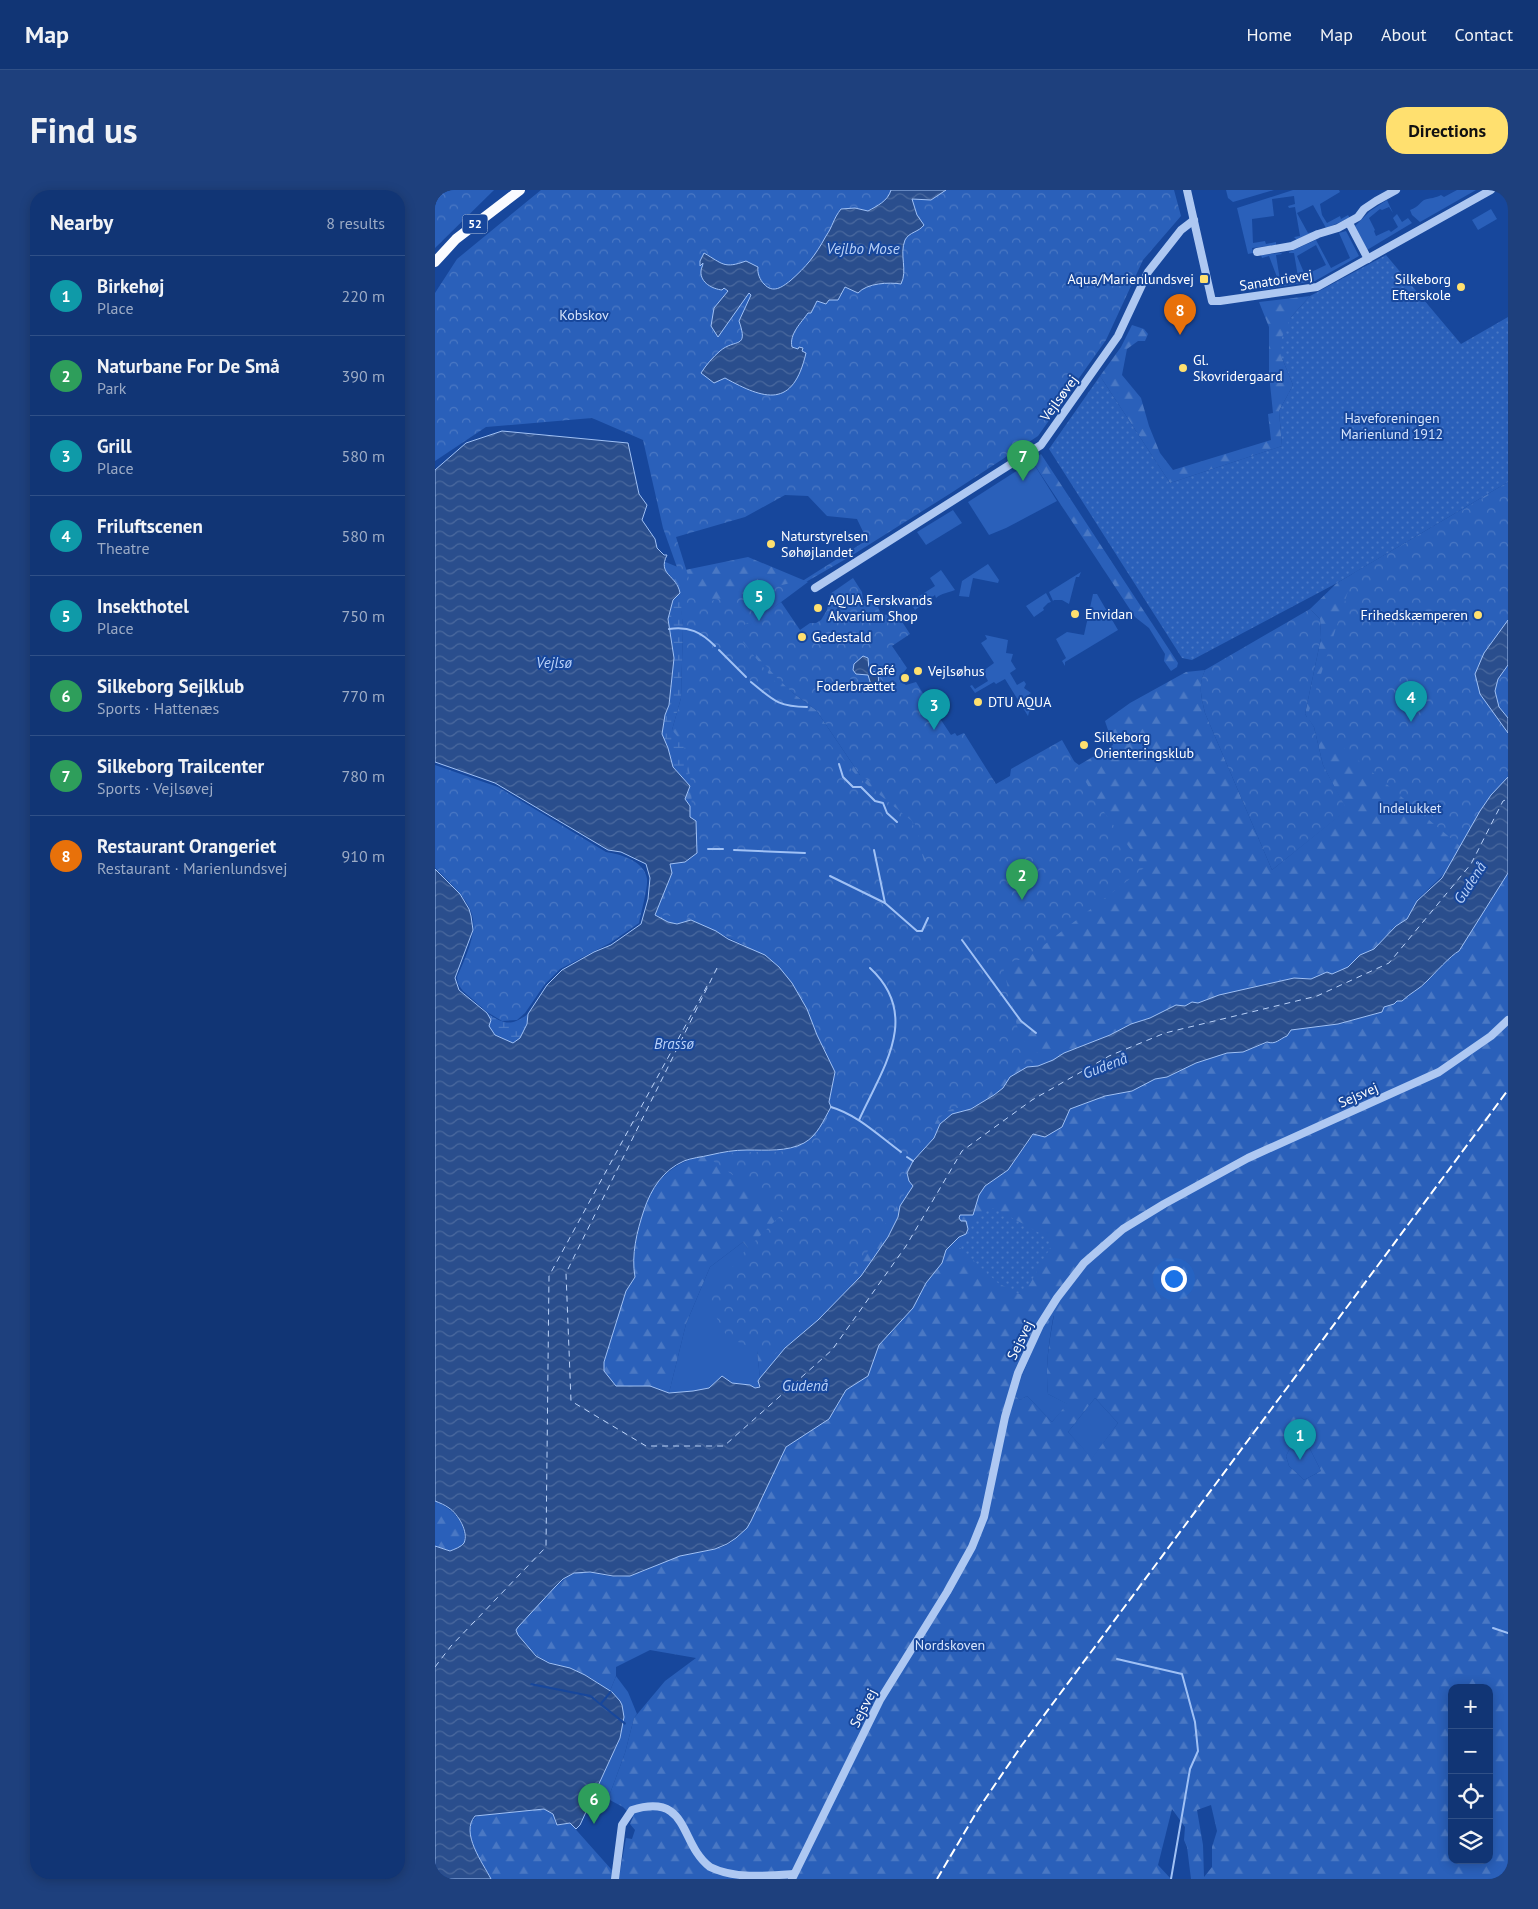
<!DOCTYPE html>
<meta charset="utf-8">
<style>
:root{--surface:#113575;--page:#1e407d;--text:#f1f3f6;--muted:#9cabc5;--line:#305087;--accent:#ffe06f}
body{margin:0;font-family:"PT Sans",sans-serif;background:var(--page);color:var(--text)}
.controls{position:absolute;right:15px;bottom:15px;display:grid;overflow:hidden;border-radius:10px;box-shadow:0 2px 12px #0003}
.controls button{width:45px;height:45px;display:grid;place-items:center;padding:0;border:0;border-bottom:1px solid var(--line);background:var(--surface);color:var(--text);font:25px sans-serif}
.you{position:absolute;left:738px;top:1088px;width:18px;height:18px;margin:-12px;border:4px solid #fff;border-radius:50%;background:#1a73e8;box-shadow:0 0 0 8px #1a73e833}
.badge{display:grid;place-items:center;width:32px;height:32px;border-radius:50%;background:var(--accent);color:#fff;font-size:16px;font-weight:700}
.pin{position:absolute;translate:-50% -41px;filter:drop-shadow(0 1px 2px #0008)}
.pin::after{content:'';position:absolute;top:26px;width:18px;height:15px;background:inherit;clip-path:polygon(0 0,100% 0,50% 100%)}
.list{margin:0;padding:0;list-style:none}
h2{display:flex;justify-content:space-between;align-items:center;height:65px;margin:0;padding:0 20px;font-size:21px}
h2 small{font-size:16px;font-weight:400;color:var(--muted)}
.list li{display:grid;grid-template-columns:32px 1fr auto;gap:15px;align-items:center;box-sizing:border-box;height:80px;padding:0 20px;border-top:1px solid var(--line)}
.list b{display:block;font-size:19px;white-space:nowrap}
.list p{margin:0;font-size:16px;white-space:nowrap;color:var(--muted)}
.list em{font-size:16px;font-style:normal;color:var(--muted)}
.icon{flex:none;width:28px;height:28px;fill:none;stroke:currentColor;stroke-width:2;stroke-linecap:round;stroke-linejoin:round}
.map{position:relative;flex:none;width:1073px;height:1689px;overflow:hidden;border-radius:20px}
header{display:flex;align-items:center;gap:30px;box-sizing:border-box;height:70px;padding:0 25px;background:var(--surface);border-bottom:1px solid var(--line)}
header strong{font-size:24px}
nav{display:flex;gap:28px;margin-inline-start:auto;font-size:18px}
.intro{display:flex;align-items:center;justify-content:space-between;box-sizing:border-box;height:120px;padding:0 30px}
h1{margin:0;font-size:35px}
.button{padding:12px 22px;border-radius:20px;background:var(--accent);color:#111;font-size:18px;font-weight:700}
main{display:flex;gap:30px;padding:0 30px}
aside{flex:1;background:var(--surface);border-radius:20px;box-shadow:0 2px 12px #0003}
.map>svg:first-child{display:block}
.grass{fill:#2a60ba;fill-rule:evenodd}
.forest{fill:url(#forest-firs);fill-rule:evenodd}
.wetland{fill:url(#wetland-marsh)}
.park{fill:url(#park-crowns);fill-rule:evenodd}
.garden{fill:url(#garden-dots)}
.water{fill:url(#water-waves);stroke:#a0c1f5}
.pier{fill:#17479c}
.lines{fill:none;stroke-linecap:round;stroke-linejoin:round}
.stream{stroke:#a0c1f5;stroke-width:2}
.ferry{stroke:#bad2f9;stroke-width:1;stroke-dasharray:6 5;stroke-linecap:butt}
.minor{stroke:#aec8f2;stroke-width:8}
.major{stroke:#f9fbff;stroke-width:10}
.rail{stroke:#fff;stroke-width:2;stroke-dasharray:9 4;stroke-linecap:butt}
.poi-dot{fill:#ffe06f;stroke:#17479c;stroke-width:2}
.labels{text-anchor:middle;stroke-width:4;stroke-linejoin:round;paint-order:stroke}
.shield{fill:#17479c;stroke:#b9c8e1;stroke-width:1}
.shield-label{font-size:12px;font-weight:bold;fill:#fff}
.poi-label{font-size:14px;fill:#fff;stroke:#17479c;text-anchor:start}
.street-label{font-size:14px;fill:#fff;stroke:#17479c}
.park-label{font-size:14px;fill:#d6e4fc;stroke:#17479c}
.water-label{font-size:15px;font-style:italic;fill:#bad2f9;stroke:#17479c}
</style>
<header>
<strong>Map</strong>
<nav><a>Home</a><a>Map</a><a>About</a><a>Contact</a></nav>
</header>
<div class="intro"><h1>Find us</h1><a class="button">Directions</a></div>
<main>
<aside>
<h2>Nearby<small>8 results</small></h2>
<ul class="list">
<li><span class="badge" style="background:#0f9aa8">1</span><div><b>Birkehøj</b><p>Place</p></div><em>220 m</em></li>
<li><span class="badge" style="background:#2e9e5b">2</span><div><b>Naturbane For De Små</b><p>Park</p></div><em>390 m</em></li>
<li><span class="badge" style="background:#0f9aa8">3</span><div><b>Grill</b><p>Place</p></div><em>580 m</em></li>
<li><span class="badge" style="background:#0f9aa8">4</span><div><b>Friluftscenen</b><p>Theatre</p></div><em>580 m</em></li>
<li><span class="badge" style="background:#0f9aa8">5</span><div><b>Insekthotel</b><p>Place</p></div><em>750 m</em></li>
<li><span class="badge" style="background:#2e9e5b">6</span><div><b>Silkeborg Sejlklub</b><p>Sports · Hattenæs</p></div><em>770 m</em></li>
<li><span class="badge" style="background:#2e9e5b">7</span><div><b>Silkeborg Trailcenter</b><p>Sports · Vejlsøvej</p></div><em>780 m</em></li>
<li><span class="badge" style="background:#e8710a">8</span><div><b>Restaurant Orangeriet</b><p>Restaurant · Marienlundsvej</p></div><em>910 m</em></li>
</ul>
</aside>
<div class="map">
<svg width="1073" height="1689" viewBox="0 0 1073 1689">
<defs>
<pattern id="forest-firs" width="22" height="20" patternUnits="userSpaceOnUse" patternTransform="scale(1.25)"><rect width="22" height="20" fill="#2a60ba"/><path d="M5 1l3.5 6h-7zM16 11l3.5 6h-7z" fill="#4a78c4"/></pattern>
<pattern id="wetland-marsh" width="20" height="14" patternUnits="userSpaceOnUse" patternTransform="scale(1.25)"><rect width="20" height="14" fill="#2a60ba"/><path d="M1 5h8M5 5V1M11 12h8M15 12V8" fill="none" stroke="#4a78c4"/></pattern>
<pattern id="park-crowns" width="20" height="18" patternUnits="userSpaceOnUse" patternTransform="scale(1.25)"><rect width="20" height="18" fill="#2a60ba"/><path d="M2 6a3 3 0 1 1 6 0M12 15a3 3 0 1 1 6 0" fill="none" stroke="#4a78c4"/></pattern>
<pattern id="garden-dots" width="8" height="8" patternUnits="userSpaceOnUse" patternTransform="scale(1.25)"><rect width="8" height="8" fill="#2a60ba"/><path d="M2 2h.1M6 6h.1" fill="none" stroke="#4a78c4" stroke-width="1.8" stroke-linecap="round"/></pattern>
<pattern id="water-waves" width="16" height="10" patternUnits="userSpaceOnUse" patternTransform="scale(1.25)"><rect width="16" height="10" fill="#2a4e8d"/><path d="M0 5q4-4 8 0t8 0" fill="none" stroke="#4a699e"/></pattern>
</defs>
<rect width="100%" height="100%" fill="#17479c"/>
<g class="grass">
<path d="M791 0H839L798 12 793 8Z"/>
<path d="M858 0H904L905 2 885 14 887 25 892 33 905 26 906 29 913 25 915 28 891 38 878 15 862 23 873 43 878 42 862 50 859 47 865 46 860 17 854 18 853 16 860 14 859 6 837 9 839 26 817 29 818 53 830 51 831 54 841 52V55L817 58 818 63 813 64 802 18Z"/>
<path d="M1022 0H1041L985 32 977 25 975 20C984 17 984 13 989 10 995 8 1001 8 1006 5L1009 7Z"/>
<path d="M952 10 958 23 954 17 947 20 945 19 934 28 940 40 939 41 941 46 954 40 956 42 963 37 958 28 962 24 967 32 973 28 977 33 932 60 920 36 935 21Z"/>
<path d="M1056 19 1062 29 1043 40 1037 30Z"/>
<path d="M911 41 924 66 880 91 825 100V96L842 87 834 66 827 68 826 65 846 63 847 64 841 65 845 90 850 89 851 93 858 92 857 88 863 87 859 63H854V62L881 50 896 78 915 68 904 43ZM881 55 891 75 870 85 862 66Z"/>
<path d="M597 271 622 311 571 338 554 345 533 312Z"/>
<path d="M518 320 527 333 491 355 482 342Z"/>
<path d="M553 374 564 390 563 393 538 388 534 407 524 406 527 391Z"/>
<path d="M506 380 520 400C513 403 507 403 501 408L500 405 480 420 475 412 500 396 495 388Z"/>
<path d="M646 382 644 387H641L634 414 627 410H619L618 411 614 402Z"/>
<path d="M611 403 616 412 613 413 608 418 609 420 599 427 591 416Z"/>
<path d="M658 404H662L683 440 630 472V476L627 471 631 468 621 449 632 442 649 445Z"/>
<path d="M550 445 573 450 571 463 578 464 576 471 581 479 575 483 582 495 589 491 591 494 589 498 596 503 592 506 599 518 594 522 593 526 570 489 561 494 559 492 540 503 535 496 537 495 540 499 553 491 548 481 559 473 546 453 552 449Z"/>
<path d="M308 1052 328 1078 322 1161 325 1188 323 1191 325 1196 320 1198 315 1195 297 1193 287 1186 274 1198 258 1201 234 1203 251 1134 275 1077Z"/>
<path d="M619 1123C614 1151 610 1176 613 1204L633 1214 617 1232 592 1206 585 1210 579 1205 601 1152Z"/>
<path d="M660 1208 683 1233 657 1269 633 1242Z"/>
<path d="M871 1251 886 1281 869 1290 854 1276 851 1266 858 1252Z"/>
<path d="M181 1486 193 1502 202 1524 199 1528 190 1563 173 1609 160 1603 185 1548 177 1502 175 1501Z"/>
</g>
<g class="forest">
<path d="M0 0H59L0 58Z"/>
<path d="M875 106 856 127 847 168 858 195 844 221 847 256 735 293 665 186 686 157 697 135 709 139 713 144 710 151H703L692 159 687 185 706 208 714 236 725 263 738 280 836 250 833 224 838 223 834 184V137L824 112Z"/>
<path d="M606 264 743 473 742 477 736 481 729 471 730 464 714 438 700 427 597 271Z"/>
<path d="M1073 292V587L1056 605 1045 621 1011 682 983 709 972 729 961 736 939 759 925 765 913 777 897 784 892 783 876 789 859 788 784 805 763 814 750 816 741 815 715 828 696 834 675 845 629 863 618 870 603 876 592 877 575 887 568 898 559 905 536 919 517 924 505 934 499 948 478 971 472 983 474 991 478 996 465 1016 463 1027 453 1047 426 1086 383 1130 350 1158 325 1188 322 1161 328 1078 308 1052 275 1077 251 1134 234 1203 221 1198 181 1196 169 1181V1172L191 1101 200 1087C197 1068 201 1049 206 1031 218 980 248 966 297 960 311 958 330 963 343 960 349 958 384 933 390 927 392 924 394 921 396 918L394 912 400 882 382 845 372 819 357 793 311 756 256 730 242 734 233 732 220 725 237 683 235 674 250 672 255 627V616L250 609 237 540 246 508 248 437 243 395 229 380 228 371 250 380 313 367 373 392 303 444 358 503 381 520 425 585 563 596 622 559 644 575 678 555 670 531 695 513 751 482 770 480C763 497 766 505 770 523L837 680 911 620 888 575 879 537 870 524 886 448 885 429 875 419 902 393Z"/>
<path d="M1073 683V1689H756L752 1657 749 1650 750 1637 737 1619 723 1675 736 1689H56C48 1674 20 1633 46 1625L109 1619 118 1624 121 1633 125 1635 135 1633 184 1688 191 1648 197 1649 200 1640 195 1634 198 1627 188 1617 173 1609 190 1563 199 1528 230 1491 261 1468 215 1460 181 1477V1486L175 1501C166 1495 157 1488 148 1484 125 1472 110 1477 92 1456 88 1451 83 1446 81 1439 87 1429 128 1387 138 1384 152 1378 168 1387 183 1387 203 1387 225 1372 244 1366 260 1361 277 1362 292 1355 302 1349 310 1340 316 1331L351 1257 394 1229 411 1200 433 1186 444 1155 478 1118 491 1093 507 1073 511 1060 524 1047 531 1044 533 1039 524 1028 525 1025 529 1024 550 996 573 980 599 944 627 937 635 919 670 906 697 901 720 888 732 887 761 873 779 867 792 863 808 862 845 848 855 840 903 834 947 822 949 817 959 814 962 811H967C975 803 985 798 992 791 999 784 1016 765 1024 760ZM619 1125C614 1152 610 1177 613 1204L632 1214 617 1232 592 1206 585 1210 579 1205 601 1152ZM660 1208 683 1233 657 1268 633 1242ZM871 1251 886 1281 869 1290 854 1276 851 1266 858 1252ZM1017 1498H1054V1670H1017ZM776 1615 782 1641 777 1657V1677L769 1687 768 1655 762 1620Z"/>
<path d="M0 1311C17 1319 31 1331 29 1352L25 1357 15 1361 0 1356Z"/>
</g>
<g class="wetland">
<path d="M245 403 248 437 246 508 237 540 248 553 255 596 238 577 233 558 226 544 230 525 234 515 239 468 233 429 238 410Z"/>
<path d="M52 823C69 834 75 837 93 824 92 834 89 849 78 853L60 845 53 836 55 830Z"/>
</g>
<g class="park">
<path d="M0 0H53L0 52Z"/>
<path d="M106 0H739L746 26 708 70 671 150 603 246 516 303 416 366 357 400 300 442 337 488 424 588 477 631 490 674 492 675 478 628 447 598 425 585 381 520 358 503 344 490 302 444 346 412 365 440 375 433H381L386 430 392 420 395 404 418 388 427 402 428 410 437 411 439 407 447 414 443 417 446 425 462 424 475 444 457 456 472 478 465 487V491L471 495 481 492 498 520 501 519 503 521 502 524 516 545 520 543 522 546 529 543 561 594 575 586 576 579 627 550 664 615 709 678 592 768 575 772 568 777 585 848 611 870 584 875 559 899 534 915 514 920 501 931 495 946 469 980 470 992 474 997 411 1095 337 1167 292 1147 273 1112 305 1066 349 1022 274 968 301 962H344L359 959 380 948 393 927 402 880 383 844 374 817 360 792 344 773 325 759 258 728 223 725 240 685 263 664 262 631 257 624 256 592 249 551V397L228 338 208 250 157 228 51 237 0 271V103L22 69ZM350 305 373 306 392 326 422 329 432 350 369 390 262 414 241 347 310 327Z"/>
<path d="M1073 294V587C1052 609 1040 630 1025 656L874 529 879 537 888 575 912 620 837 680 770 523C766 505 763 496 770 480L875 419 885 429 886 448 870 524 872 527 919 383Z"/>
<path d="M0 575 63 597 171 662C185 664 210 671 212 689 213 698 206 722 204 733L175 753 125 779 110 794 90 823 82 830 67 831 52 822 28 801 23 794 22 787C48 729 45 721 0 678Z"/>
</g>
<g class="garden">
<path d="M951 65 1026 154 1073 127V292L902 393 757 470 747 468 614 259 665 186 735 293 847 256 844 221 858 195 847 168 845 158 847 147 856 127 875 106Z"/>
<path d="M559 1018 619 1051 588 1106 563 1093 524 1057 543 1025Z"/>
</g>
<g class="water">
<path d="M456 0H511L496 10 477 9 482 25 489 35C484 42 474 42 470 50 464 65 473 80 466 94 454 92 432 93 423 103L410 97 403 110H394L391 114 382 111 376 123H373C366 133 354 144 357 157L363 159 364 157 368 158 367 161 371 163C358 219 330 210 290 188L279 193 266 183C271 175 278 167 285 161 300 148 314 160 304 131L316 105 314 103 283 147 276 136 279 118 293 101 289 98 287 100C278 99 265 93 266 81 266 78 268 76 268 73L265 76V71L269 63C288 74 289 79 311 71L323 77C322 83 325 90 329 94 338 104 347 97 355 91 372 76 380 66 391 46 398 36 398 29 406 19L420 18 433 21C442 16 453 11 456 0Z"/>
<path d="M67 241 193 253 204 304 212 315 207 330 220 349 222 358 229 365H232C222 385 242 385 245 403L238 410 233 429 239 468 234 515 230 525 227 544 233 558 238 577 255 596 250 609 255 616V627L261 631 262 663 250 672 235 674 237 683 220 725 233 732 242 734 256 730 281 741 293 749 330 765 344 777 357 793 372 819 382 845 400 882 394 912 396 917C388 931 383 945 369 953 352 962 331 960 312 960 299 960 288 962 275 965 267 967 256 968 249 971 228 980 216 999 209 1020 202 1041 196 1065 200 1087L191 1101 169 1172V1181L181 1196H215L234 1203 258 1201 274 1198 287 1186 297 1193 315 1195 320 1198 325 1197 323 1191 325 1188 350 1158 383 1130 426 1086 453 1047 463 1027 465 1016 478 996 474 991 472 983 478 971 499 948 505 934 517 924 536 919 559 905 568 898 575 887 592 877 603 876 618 870 629 863 675 845 696 834 715 828 741 815 750 816 757 812 763 813 784 805 859 788 876 789 892 782 897 784 913 777 925 765 939 759 961 736 972 729 982 711 1007 688 1045 621 1056 605 1073 587V683L1024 761C1016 765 999 784 992 791 985 799 975 803 967 811H962L959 814 949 817 947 822 903 834 856 840 852 846C844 849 841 855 832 852L808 862 792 863 761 873 732 887 720 889 697 901 670 906 635 919 627 937 610 947 598 944 573 980 550 996 544 1005 538 1025H525L524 1028 526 1031H531L533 1039 531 1044 524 1047 511 1060 507 1073 491 1093 478 1118 444 1155 433 1186 411 1200 394 1229 351 1257 316 1331 312 1338 301 1348 292 1354 280 1359 245 1366 195 1386H178L155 1382 139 1383 128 1389 120 1397 83 1437 81 1440 83 1445 101 1466 114 1473 135 1478 150 1485 177 1502 185 1511 187 1515 189 1527 185 1548 145 1635 141 1639 135 1633 122 1635 118 1624 109 1619 40 1626C25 1643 48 1673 56 1689H0V1356L15 1361C20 1359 26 1357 29 1353 34 1342 23 1324 14 1318 10 1315 5 1313 0 1311V679L25 704 34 719 36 726 38 740 20 788 24 800 52 823 56 830 54 836 60 845 78 853 85 848 92 834 93 824 112 795 127 780 159 762 176 755 206 734 213 709 215 688 211 674 186 662 173 660 60 593 0 572V280L31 253Z"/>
<path d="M1073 430V475L1063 489 1060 501 1064 517 1073 528V543L1045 504 1040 484 1049 463Z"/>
<path d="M428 466 433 468 434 480 443 483 444 495 441 499 437 498 433 485 421 484 418 480 419 474Z"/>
</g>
<path class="pier" d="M96 1493 156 1505 165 1513 175 1501 177 1502 167 1514 191 1533 190 1535 155 1507 95 1495Z"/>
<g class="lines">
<g class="stream">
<path d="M234 439C254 436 266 442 280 456"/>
<path d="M284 460 311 487"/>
<path d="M316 492C338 510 343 517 372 517"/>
<path d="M404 574 408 587 418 597H426L440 611 448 613 452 623 462 632"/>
<path d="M273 659H288"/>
<path d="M299 660 370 663"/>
<path d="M439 660 450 713"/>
<path d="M395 686 450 713 482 741H487L493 728"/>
<path d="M527 750 586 831 601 843"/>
<path d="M396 917C423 925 444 946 466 962"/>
<path d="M424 930C447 879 487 826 435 778"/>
<path d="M472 967 478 971"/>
<path d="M1058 1438 1073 1443"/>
<path d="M682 1469 747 1484 760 1532 763 1561 755 1579 736 1689"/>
</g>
<g class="ferry">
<path d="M282 778 131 1083 136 1211 211 1256H289L397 1160 471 1056 527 961 597 910 674 866 730 843 882 806 954 773 1036 674 1068 611 1073 609"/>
<path d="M0 1477 16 1456 111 1357 114 1086 272 796"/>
</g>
<g class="minor">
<path d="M752 0 777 111H785L882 97 1056 0"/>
<path d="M914 33 933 69"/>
<path d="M822 62 857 56 883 44 903 38 923 27 929 19 941 11 961 0"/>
<path d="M380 398 606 255 683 146 713 82 746 40 759 30"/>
<path d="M180 1689 187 1635 197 1620C255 1602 244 1654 275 1677 299 1689 332 1686 358 1684"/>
<path d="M357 1689 445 1510 512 1402 537 1357 549 1327 570 1227 583 1183 605 1135 622 1108 649 1073 688 1039 729 1014 813 968 1004 882 1056 846 1073 830"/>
</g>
<path class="major" d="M0 72 21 49 85 0"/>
<path class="rail" d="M502 1689 544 1618 587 1555 1073 900"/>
</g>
<g class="poi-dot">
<rect x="764" y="84" width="10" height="10" rx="2.5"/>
<circle cx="1026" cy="97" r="5"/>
<circle cx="748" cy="178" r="5"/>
<circle cx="336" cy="354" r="5"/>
<circle cx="383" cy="418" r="5"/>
<circle cx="640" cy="424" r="5"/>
<circle cx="1043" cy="425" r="5"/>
<circle cx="367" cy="447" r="5"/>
<circle cx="483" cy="481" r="5"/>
<circle cx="470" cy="488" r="5"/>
<circle cx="543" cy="512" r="5"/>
<circle cx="649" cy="555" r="5"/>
</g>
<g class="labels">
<rect class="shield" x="27.5" y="24.5" width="25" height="19" rx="4"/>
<g class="shield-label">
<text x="40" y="38">52</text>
</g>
<g class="poi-label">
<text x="759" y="94" text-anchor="end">Aqua/Marienlundsvej</text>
<text x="1016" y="94" text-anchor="end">Silkeborg<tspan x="1016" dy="16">Efterskole</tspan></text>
<text x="758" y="175">Gl.<tspan x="758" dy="16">Skovridergaard</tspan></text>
<text x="346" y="351">Naturstyrelsen<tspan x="346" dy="16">Søhøjlandet</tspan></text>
<text x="393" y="415">AQUA Ferskvands<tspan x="393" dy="16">Akvarium Shop</tspan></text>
<text x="650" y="429">Envidan</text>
<text x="1033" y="430" text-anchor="end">Frihedskæmperen</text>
<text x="377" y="452">Gedestald</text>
<text x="460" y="485" text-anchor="end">Café<tspan x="460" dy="16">Foderbrættet</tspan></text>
<text x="493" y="486">Vejlsøhus</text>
<text x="553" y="517">DTU AQUA</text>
<text x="659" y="552">Silkeborg<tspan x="659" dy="16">Orienteringsklub</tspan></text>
</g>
<g class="street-label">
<text transform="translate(841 90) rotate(-9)" y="5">Sanatorievej</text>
<text transform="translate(624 208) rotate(-54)" y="5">Vejlsøvej</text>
<text transform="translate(923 905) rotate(-24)" y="5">Sejsvej</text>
<text transform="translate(585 1150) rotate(-64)" y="5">Sejsvej</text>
<text transform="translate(428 1518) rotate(-63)" y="5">Sejsvej</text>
</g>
<g class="park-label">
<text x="149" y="130">Kobskov</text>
<text x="957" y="233">Haveforeningen<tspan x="957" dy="16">Marienlund 1912</tspan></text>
<text x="975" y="623">Indelukket</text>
<text x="515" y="1460">Nordskoven</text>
</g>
<g class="water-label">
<text x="428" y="64">Vejlbo Mose</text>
<text x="119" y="478">Vejlsø</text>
<text transform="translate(1035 693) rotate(-57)" y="5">Gudenå</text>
<text x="239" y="859">Brassø</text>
<text transform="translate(670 876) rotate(-21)" y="5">Gudenå</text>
<text x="370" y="1201">Gudenå</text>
</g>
</g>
</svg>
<div class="controls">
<button>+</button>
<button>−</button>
<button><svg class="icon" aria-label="locate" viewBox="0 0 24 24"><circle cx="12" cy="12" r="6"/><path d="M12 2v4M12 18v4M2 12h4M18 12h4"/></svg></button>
<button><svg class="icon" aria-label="layers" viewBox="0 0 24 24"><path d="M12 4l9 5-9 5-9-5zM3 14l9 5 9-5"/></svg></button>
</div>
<div class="you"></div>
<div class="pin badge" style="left:865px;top:1270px;background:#0f9aa8">1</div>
<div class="pin badge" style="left:587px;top:710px;background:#2e9e5b">2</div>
<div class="pin badge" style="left:499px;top:540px;background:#0f9aa8">3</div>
<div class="pin badge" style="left:976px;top:532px;background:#0f9aa8">4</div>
<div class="pin badge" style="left:324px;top:431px;background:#0f9aa8">5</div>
<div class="pin badge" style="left:159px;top:1634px;background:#2e9e5b">6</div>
<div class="pin badge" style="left:588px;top:291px;background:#2e9e5b">7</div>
<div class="pin badge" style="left:745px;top:145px;background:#e8710a">8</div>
</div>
</main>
